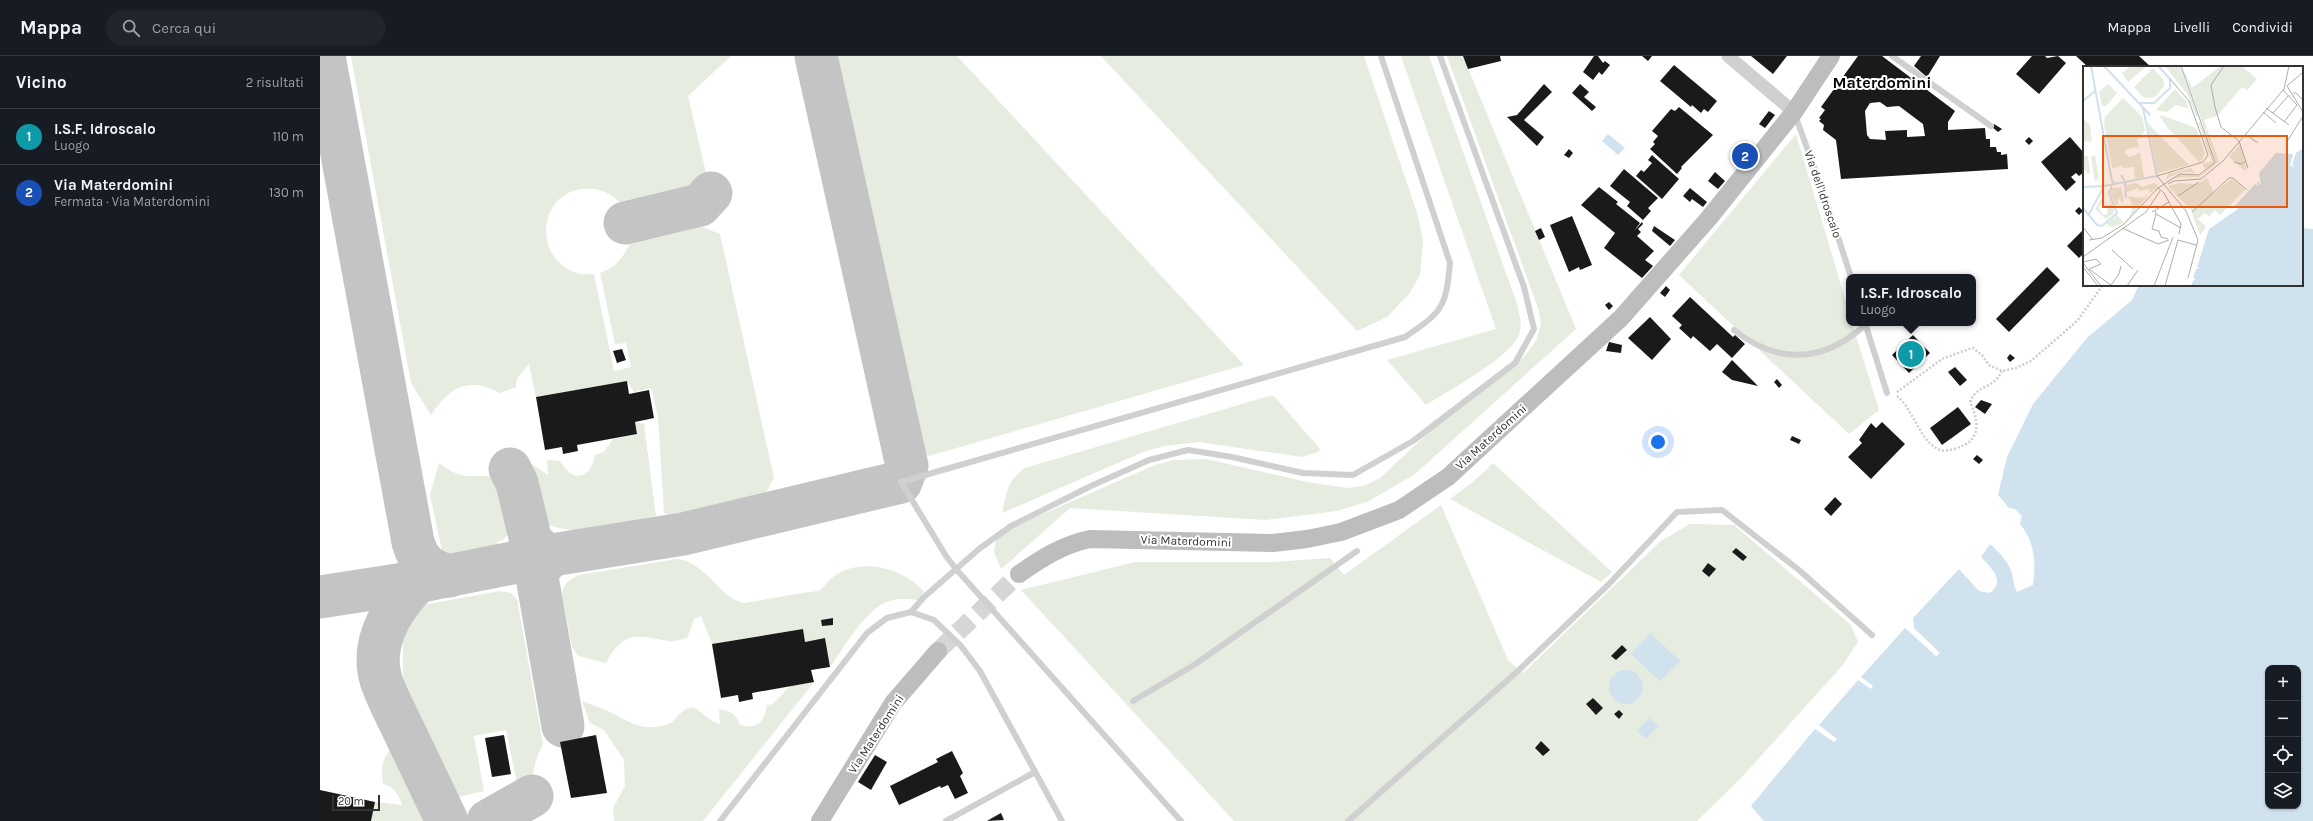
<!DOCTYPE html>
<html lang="it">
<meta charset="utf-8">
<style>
:root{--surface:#171b24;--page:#20242c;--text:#f1f3f6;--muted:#9ea1a6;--line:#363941;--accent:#e63946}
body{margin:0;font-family:Karla,sans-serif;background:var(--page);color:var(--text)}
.controls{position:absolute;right:12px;bottom:12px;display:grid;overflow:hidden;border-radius:8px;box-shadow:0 1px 3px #0004}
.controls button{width:36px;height:36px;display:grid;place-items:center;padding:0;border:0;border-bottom:1px solid var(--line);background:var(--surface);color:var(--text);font:20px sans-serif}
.scale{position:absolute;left:12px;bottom:10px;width:48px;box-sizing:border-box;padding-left:4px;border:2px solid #333;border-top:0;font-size:11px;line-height:14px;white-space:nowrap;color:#333;-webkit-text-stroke:3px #fff;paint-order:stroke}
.you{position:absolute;left:1338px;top:386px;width:14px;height:14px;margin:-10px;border:3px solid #fff;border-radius:50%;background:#1a73e8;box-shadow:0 0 0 6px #1a73e833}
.badge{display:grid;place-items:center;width:26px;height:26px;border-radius:50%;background:var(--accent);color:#fff;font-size:13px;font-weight:700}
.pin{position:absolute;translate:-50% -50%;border:2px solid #fff;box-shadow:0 1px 4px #0006}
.popup{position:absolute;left:1526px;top:218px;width:130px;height:52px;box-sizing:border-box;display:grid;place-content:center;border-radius:8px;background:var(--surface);filter:drop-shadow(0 1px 3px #0005);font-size:13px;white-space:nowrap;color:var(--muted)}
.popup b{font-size:15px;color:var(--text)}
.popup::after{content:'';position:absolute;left:50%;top:100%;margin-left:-8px;border:8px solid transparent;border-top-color:var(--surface)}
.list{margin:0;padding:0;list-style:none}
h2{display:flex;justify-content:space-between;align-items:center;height:52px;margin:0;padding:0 16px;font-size:17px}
h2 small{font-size:13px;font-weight:400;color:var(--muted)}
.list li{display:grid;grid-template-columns:26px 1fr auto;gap:12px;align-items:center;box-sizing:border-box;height:56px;padding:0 16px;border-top:1px solid var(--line)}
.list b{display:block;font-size:15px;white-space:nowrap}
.list p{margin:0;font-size:13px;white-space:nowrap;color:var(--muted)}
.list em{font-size:13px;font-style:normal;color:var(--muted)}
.icon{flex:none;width:22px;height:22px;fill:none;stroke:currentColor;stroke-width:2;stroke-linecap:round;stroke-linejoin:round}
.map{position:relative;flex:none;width:1993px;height:765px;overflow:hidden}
header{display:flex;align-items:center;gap:24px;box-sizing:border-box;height:56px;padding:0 20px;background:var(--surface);border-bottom:1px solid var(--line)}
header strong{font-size:19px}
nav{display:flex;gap:22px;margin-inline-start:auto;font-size:14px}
.search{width:280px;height:36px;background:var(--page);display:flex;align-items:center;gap:10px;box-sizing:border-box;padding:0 14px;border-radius:22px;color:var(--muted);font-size:15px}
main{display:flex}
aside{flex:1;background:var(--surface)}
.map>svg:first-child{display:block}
.green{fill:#e6ecdf}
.water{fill:#cfe2ee;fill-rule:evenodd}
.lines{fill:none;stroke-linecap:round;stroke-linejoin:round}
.taxiway{stroke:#c4c4c4;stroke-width:43}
.building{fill:#1a1a1a;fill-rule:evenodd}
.secondary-tunnel{stroke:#d6d6d6;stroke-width:18;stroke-dasharray:18 9;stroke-linecap:butt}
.path{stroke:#cdcdcd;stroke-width:2.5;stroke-dasharray:2 2;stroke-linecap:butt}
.lane{stroke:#d0d0d0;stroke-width:6}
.street{stroke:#d0d0d0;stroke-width:13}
.secondary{stroke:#bdbdbd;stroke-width:18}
.labels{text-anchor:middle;stroke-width:4;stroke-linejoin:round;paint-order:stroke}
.street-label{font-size:12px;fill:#333;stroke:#fff}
.district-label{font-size:16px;font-weight:bold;fill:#000;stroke:#fff}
.inset-river{fill:none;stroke:#cfe2ee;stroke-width:2}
.inset-road{fill:none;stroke:#adadad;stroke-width:1}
.view{fill:#e8590c;fill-opacity:0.15;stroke:#e8590c;stroke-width:2}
.inset-edge{fill:none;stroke:#333;stroke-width:2}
</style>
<header>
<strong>Mappa</strong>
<div class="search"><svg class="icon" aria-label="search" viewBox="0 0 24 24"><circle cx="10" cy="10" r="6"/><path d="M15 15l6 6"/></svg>Cerca qui</div>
<nav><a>Mappa</a><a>Livelli</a><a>Condividi</a></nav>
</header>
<main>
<aside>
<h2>Vicino<small>2 risultati</small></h2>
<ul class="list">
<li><span class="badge" style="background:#0f9aa8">1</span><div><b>I.S.F. Idroscalo</b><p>Luogo</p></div><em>110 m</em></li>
<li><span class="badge" style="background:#1a4fb4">2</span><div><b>Via Materdomini</b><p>Fermata · Via Materdomini</p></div><em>130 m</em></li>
</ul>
</aside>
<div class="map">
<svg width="1993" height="765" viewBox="0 0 1993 765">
<rect width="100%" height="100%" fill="#fff"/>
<g class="green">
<path d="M31 0H411L368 40 386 117 372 129 299 146C292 138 283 134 272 133 221 128 208 199 256 217 261 219 268 218 274 218L294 315 311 311 306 287 295 288 280 217C295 213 303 201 310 188L382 171 400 178 454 422 444 440 348 459 344 457 338 361 331 332 314 336 307 325 216 341 209 308 197 322 196 331 180 337C147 320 130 331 111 359L91 327Z"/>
<path d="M508 0H637L924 309 609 400 597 394Z"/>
<path d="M781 0H1044L1098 160 1103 185 1100 219 1089 238 1067 261 1037 275Z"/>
<path d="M1081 0H1109L1197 248C1200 260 1203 270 1198 281 1186 304 1129 334 1106 349L1067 304 1176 273Z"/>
<path d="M1127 0H1143L1256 273 1095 418 1049 445 1017 455 946 464 750 452 681 513 674 496 677 478 835 409 854 404 886 403 987 426 1028 432 1044 430 1060 422 1120 366 1205 300 1217 283 1221 268 1219 255Z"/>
<path d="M1476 78 1529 256V267H1532L1559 354 1529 378 1359 219Z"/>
<path d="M949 340H954L1000 393 998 396 982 401 879 386 845 390 823 396 682 457C687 436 687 424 705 412Z"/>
<path d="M315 366 324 368 336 460C305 466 241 488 218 460 212 451 206 416 202 404L207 403 210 407 228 419 227 404 240 405C253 428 271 423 275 399L284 396 293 383 317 378Z"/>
<path d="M119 407C125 411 131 416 138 418 154 424 174 413 183 432 188 443 190 457 194 468L184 483 177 486 178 489 123 499 110 439Z"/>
<path d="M1173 407 1292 516 1281 526 1130 443 1153 426Z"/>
<path d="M1121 449 1188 604 1203 617 1341 485 1370 468 1414 469 1531 569 1538 586 1522 610 1422 721 1377 765H914L701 534 815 506H954L1010 502 1024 519Z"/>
<path d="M356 503C386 505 397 541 424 547 444 544 463 540 482 537 487 536 496 536 500 534 505 531 508 524 513 521 540 500 584 512 604 536L598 544C589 543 579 542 570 545 547 550 524 592 510 611L505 583 485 586 483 573 392 588 381 560 374 563 367 582C362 583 354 586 349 585 317 580 304 573 286 607L258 600 252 591 242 539C244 527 249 524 259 519Z"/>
<path d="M179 535 191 537 197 543 223 688 217 701 210 729 199 737 186 674 154 680 164 735 138 741 133 738C116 707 94 675 86 641 82 624 83 605 83 589 84 575 86 559 98 550Z"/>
<path d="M494 626 383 765H294L293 752 305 730 304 704 284 674 270 667 262 645C273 649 284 653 294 658 311 668 329 677 350 667 358 663 362 651 372 652 381 653 387 665 400 668L399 654C412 654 415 658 420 669 437 674 445 665 447 649L453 648 470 630Z"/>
<path d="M77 686 111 765H51L55 746 82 749C79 739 74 730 63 728 60 706 63 702 77 686Z"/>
<path d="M216 750 221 759 208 765H185Z"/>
</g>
<g class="water">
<path d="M1288 78 1305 92 1298 99 1282 85Z"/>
<path d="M1982 172 1993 173V765H1444L1431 750 1495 673 1514 686 1517 683 1499 669 1538 624 1551 633 1553 630 1541 621 1585 572 1616 600 1620 597 1594 572 1593 562 1639 513 1659 535 1670 537C1686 524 1671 512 1661 501L1670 488C1679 496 1689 506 1692 518 1694 525 1693 529 1697 536L1713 529C1716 506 1715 486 1700 468L1702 460 1695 453 1689 452 1678 439 1687 401 1713 348 1767 282 1812 244 1819 229H1982ZM1948 612H1978V750H1948Z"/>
<path d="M1330 577 1360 605 1340 625 1311 598Z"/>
<circle cx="1306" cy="631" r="17"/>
<path d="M1329 662 1338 670 1326 683 1317 675Z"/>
</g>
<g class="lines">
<g class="taxiway">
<path d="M4 0 93 486C99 507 109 514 129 520"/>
<path d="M305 167 380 149 391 137"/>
<path d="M190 413 197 427 211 485 223 496 232 499"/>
<path d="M232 499 219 512 217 521 243 670"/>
<path d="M97 526C72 552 50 586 61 624 67 642 77 660 85 677 99 706 113 736 127 765"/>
<path d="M0 541 97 526 232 499 363 478 581 426 587 410 496 0"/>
<path d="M168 765 212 740"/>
</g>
</g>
<g class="building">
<path d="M1143 0H1180L1181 5 1148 13Z"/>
<path d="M1274 0H1278L1283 7 1285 5 1290 9 1282 19 1279 16 1273 24 1263 16Z"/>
<path d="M1322 0H1332L1328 5Z"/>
<path d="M1431 0H1467L1453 18Z"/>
<path d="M1538 0H1562L1635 55 1628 66V74L1665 72 1666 83H1670V91H1676L1677 96H1681V99L1687 98 1688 113 1521 123 1516 84 1503 74 1504 69 1499 65 1501 63 1499 62 1505 54 1501 51ZM1560 46 1567 51 1579 50 1603 68 1605 80 1587 81V74L1565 75 1566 84 1550 83 1547 79 1545 55 1550 47Z"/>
<path d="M1601 0H1620L1607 21 1594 10Z"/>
<path d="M1712 0H1725L1727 2 1738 0 1746 7 1719 38 1696 18Z"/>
<path d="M1756 0H1819L1831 11H1768Z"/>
<path d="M1354 9 1397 45 1388 56 1384 53 1381 57 1372 49 1371 51 1340 25Z"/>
<path d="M1224 28 1232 36 1204 64 1224 81 1217 90 1187 61 1197 59Z"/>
<path d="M1260 28 1269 36 1264 41 1276 51 1272 55 1252 37Z"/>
<path d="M1359 51 1393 79 1361 111 1362 112 1357 118 1330 93 1335 88 1333 86 1338 80 1332 75 1351 53 1355 55Z"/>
<path d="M1449 55 1455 59 1445 72 1439 68Z"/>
<path d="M1674 68 1682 73 1678 76 1672 71Z"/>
<path d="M1709 81 1713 85 1709 89 1705 85Z"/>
<path d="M1750 81 1764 97V116L1759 120 1756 117 1751 121 1756 126 1746 135 1721 106Z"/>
<path d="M1249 93 1253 97 1249 102 1244 99Z"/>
<path d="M1332 99 1359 123 1342 143 1316 120 1321 114 1324 116 1332 107 1328 104Z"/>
<path d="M1304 113 1338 142 1328 152 1331 155 1323 164 1307 150 1310 146 1290 130Z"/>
<path d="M1395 116 1405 125 1398 133 1388 125Z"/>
<path d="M1279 131 1298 146 1296 148 1320 167 1314 175 1322 166 1323 168 1318 173 1321 176 1317 180 1334 195 1325 204 1333 210 1322 222 1284 192 1295 177 1261 149Z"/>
<path d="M1370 132 1387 146 1383 151 1372 143 1370 146 1363 140Z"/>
<path d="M1759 151 1763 155 1759 159 1755 155Z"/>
<path d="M1252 160 1272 209 1260 214 1259 211 1249 216 1230 169Z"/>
<path d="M1334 170 1355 184 1350 190 1332 175Z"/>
<path d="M1221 172 1225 181 1219 184 1215 175Z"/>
<path d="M1764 173V197L1759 202 1747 190Z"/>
<path d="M1727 211 1740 224 1689 276 1676 263Z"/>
<path d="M1346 230 1350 234 1345 241 1340 237Z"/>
<path d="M1370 241 1413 281 1415 279 1425 288 1412 302 1397 288 1390 295 1373 280 1371 283 1359 272 1362 269 1352 260Z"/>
<path d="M1289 246 1293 250 1289 254 1285 249Z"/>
<path d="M1330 261 1351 283 1332 304 1308 282Z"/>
<path d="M1593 279 1610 297 1589 317 1572 299Z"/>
<path d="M1289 286 1302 289 1301 297 1286 295Z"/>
<path d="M302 293 306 304 297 307 293 295Z"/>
<path d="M1690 298 1695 302 1690 306 1687 302Z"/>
<path d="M1412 304 1438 330 1412 324 1402 316Z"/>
<path d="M1635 311 1647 324 1640 330 1628 316Z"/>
<path d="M1457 323 1462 329 1459 332 1454 326Z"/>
<path d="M307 325 309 338 329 334 334 362 315 366 317 378 257 389 258 395 243 398 242 391 225 394 216 341Z"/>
<path d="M1661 344 1672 348 1665 358 1655 351Z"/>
<path d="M1638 351 1651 368 1622 389 1610 372Z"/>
<path d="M1562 366 1585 388 1551 423 1528 401 1542 387 1539 384 1551 367 1556 372Z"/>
<path d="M1472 380 1481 384 1479 388 1470 384Z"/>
<path d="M1657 399 1663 404 1659 408 1653 403Z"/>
<path d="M1515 441 1522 448 1511 460 1504 453Z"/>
<path d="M1416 492 1427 501 1423 505 1412 496Z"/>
<path d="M1388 507 1396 513 1389 521 1382 515Z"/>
<path d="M513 562V569L502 570 501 564Z"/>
<path d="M483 573 485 586 505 582 510 611 491 614 494 626 432 637 433 643 419 646 418 639 401 642 392 588Z"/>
<path d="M1302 589 1307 594 1296 604 1291 600Z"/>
<path d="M1273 642 1283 652 1276 659 1266 648Z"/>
<path d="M1299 654 1303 658 1299 663 1294 658Z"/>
<path d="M184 679 191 718 172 721 165 682Z"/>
<path d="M276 679 287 737 251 742 240 686Z"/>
<path d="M1221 685 1230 694 1223 700 1215 692Z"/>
<path d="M632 695 643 717 640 720 648 737 635 743 628 729 621 732 620 730 579 749 570 730 618 706 616 703Z"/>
<path d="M555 699 567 706 551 734 538 726Z"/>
<path d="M0 734 55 746 51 765H0Z"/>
<path d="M681 757 684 764 667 765 672 762Z"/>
</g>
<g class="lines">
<path class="secondary-tunnel" d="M618 595 699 518"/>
<g class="path">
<path d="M1577 336 1622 303 1649 293 1653 292 1662 299 1669 309 1682 315 1696 312 1711 305 1757 265 1783 229"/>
<path d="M1577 340C1593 353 1600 385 1618 393 1623 396 1629 394 1634 393 1661 386 1660 368 1650 346 1658 327 1672 335 1682 315"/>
</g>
<g class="lane">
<path d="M1572 0 1671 70"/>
<path d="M1475 59 1505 141 1531 221"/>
<path d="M1545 267 1567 337"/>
<path d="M1414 274C1458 309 1504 307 1546 268"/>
<path d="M591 556 604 541 659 493 691 470 771 430 829 404 868 394 912 401 983 417 1033 419 1093 385 1195 307 1214 273 1204 231 1120 0"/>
<path d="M813 645 874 609 1037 495"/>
<path d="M400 765 547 577 567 562 591 556 614 564 641 590 660 615 742 765"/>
<path d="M626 765 715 716"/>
<path d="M861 765 636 513 626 500 581 426 1085 281C1122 256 1126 252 1130 207L1061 0"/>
<path d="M1028 765 1199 614 1289 528 1357 456 1402 454 1479 514 1552 579"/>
</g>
<path class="street" d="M1408 0 1474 56"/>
<g class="secondary">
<path d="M699 518C722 502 742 489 770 483L953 487 987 483 1021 476 1079 454 1128 421 1301 262 1389 162 1474 56 1511 0"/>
<path d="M500 765 573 647 618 595"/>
</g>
</g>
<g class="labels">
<g class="street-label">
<text transform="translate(1503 138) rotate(71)" y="4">Via dell'Idroscalo</text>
<text transform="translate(1171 381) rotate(-42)" y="4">Via Materdomini</text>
<text transform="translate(866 485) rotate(2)" y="4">Via Materdomini</text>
<text transform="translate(556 678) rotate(-57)" y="4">Via Materdomini</text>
</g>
<g class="district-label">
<text x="1562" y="32">Materdomini</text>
</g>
</g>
<g transform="translate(1763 10)">
<rect width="220" height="220" fill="#fff"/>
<path d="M48 0H64L45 16 39 7ZM82 0H97L115 49 113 50 105 29ZM99 0 109 22 138 0H158L174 13 164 24 159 21 134 50 121 54 136 96 117 111 90 112 82 116 83 115 97 108 117 110 133 95ZM70 2 81 15V20L72 31 61 32 51 21ZM25 18 34 27 23 40H19L16 26ZM92 23 103 35 105 42 92 39 84 46 73 44ZM40 32 59 51 62 65 54 74 56 81 44 83 41 87 46 91 57 87 61 111 52 113 51 101 40 102 39 99 30 103 29 101 21 58 22 51ZM78 49 113 62 122 87 119 94 116 96 84 61 77 51ZM0 52 7 59 9 76 0 75ZM64 56 76 69 106 99 75 107ZM117 56 131 95 122 103 119 98 129 95 115 57ZM157 78 164 103 162 105 146 91ZM0 89 5 90 7 106 5 108 0 102ZM12 89 16 112 12 116 8 91ZM108 102 112 107 98 106 83 113 85 108ZM124 112 131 127 147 114H151L162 124 137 149 132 144 126 150 121 147 115 153 123 161 117 169 108 144 85 120 96 117 115 118ZM53 117 59 121 71 117 76 120 67 127 65 123 56 125 55 122 44 126 43 119ZM38 121 41 134 39 138 37 133H35V138L33 139 28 129V122ZM66 128 45 154H42L46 152 49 144 48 135 44 130 60 132ZM19 132 21 136 15 141 20 149 24 148 25 139H28L27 134 31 143 30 148 23 153 12 143ZM34 149 41 157 30 161 25 160 24 157Z" fill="#e6ecdf"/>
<path d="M220 82V220H108L110 215 113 213 110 212 113 203 117 202 114 201 126 163 155 143 152 140 172 118 175 120 174 115 178 119 176 107 193 87 210 88 207 100 212 101 209 99 213 87Z" fill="#cfe2ee"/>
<path class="inset-river" d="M8 0 29 115 32 118M21 0 67 49M0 35 12 25M55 37H71L87 22V13L75 0M38 109 42 116 43 132M0 121 21 120 74 110 60 42M0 142 14 159 19 160 34 147 26 127 29 119M5 150 21 120"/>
<path class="inset-road" d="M141 0 128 19 132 41 138 61 156 75 165 102M87 13 106 35 125 89 120 96 74 110 103 145 115 174 105 212M204 20 220 46M204 20 220 6M200 24 214 39 201 56M210 27H213L220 34M183 42 206 59M180 46 193 57M190 47 206 29M162 68 175 77M205 74 220 50M151 96 158 98 163 95M85 118 91 115 118 113 140 95 201 23 206 0M75 122 97 108 116 109 132 96 98 0M95 130 116 116M72 145 73 148 98 162M69 146 86 136M109 146 146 112H150L164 124M73 148 69 163 76 165 78 171 85 173M0 161 10 174M39 162 75 178 86 174M6 174 19 172 41 158 75 122 81 127 98 158 96 168M29 184 50 203M0 191 63 146 77 125M0 196 13 193 18 198 6 203M0 197 18 220M0 201 15 220M6 203 29 220M28 219 36 208 38 200M44 220 55 204M71 220 90 171M82 220 95 174 113 179"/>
<path class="view" d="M20 70H204V141H20Z"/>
<rect width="220" height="220" class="inset-edge"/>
</g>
</svg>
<div class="controls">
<button>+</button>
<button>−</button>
<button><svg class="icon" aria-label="locate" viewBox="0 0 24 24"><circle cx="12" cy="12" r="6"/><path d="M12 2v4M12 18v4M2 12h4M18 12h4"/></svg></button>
<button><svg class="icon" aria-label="layers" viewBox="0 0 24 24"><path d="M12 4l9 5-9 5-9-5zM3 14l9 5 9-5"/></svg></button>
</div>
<div class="scale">20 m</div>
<div class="you"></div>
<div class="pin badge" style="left:1591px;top:298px;background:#0f9aa8">1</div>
<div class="popup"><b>I.S.F. Idroscalo</b>Luogo</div>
<div class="pin badge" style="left:1425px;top:100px;background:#1a4fb4">2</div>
</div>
</main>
